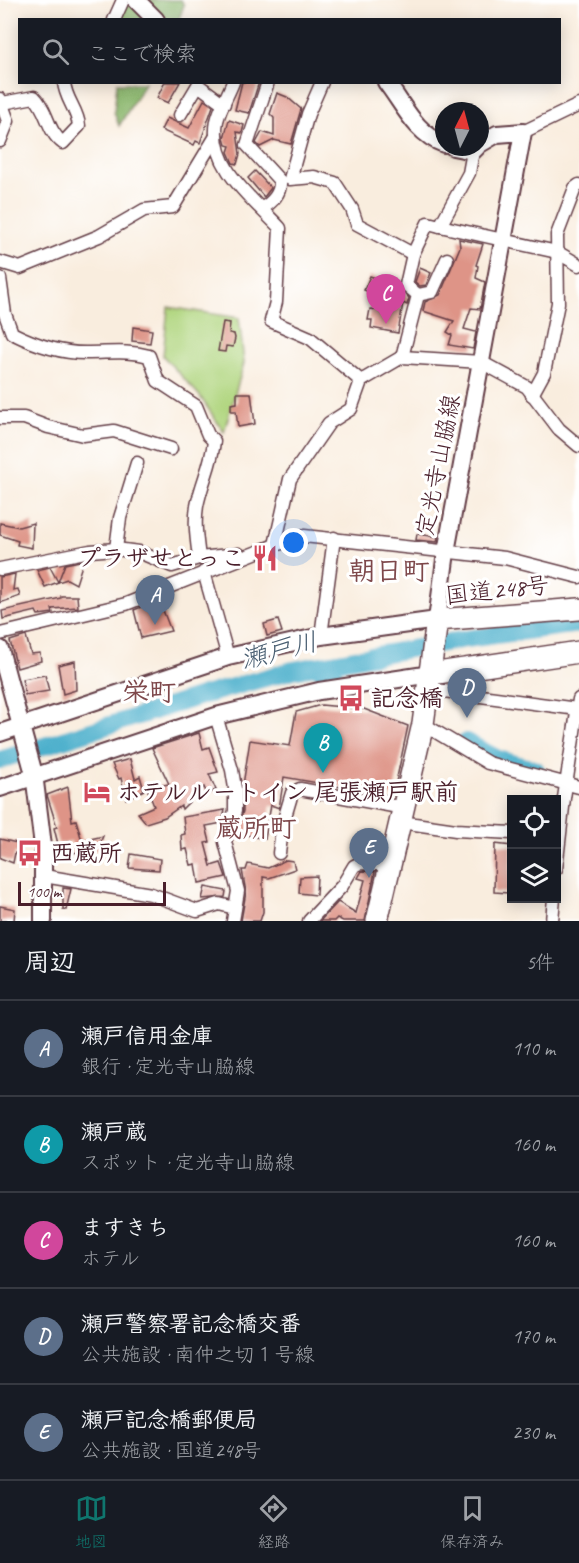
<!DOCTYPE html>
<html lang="ja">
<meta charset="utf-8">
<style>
:root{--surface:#171b24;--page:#242831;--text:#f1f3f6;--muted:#9ea1a6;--line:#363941;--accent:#0f766e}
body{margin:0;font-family:Caveat,"Klee One",sans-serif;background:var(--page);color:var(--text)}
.controls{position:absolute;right:18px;bottom:18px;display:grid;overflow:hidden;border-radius:0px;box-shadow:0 3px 15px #0003}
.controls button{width:54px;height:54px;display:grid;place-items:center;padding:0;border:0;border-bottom:2px solid var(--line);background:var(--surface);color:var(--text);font:30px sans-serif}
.compass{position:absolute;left:435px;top:102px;width:54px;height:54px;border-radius:50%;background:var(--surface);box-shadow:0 3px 15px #0003;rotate:6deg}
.scale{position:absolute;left:18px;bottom:15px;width:148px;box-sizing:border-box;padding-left:6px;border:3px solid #4a1f2b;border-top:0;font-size:16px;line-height:21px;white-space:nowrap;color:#4a1f2b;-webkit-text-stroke:4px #fff;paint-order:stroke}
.you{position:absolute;left:294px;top:543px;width:21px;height:21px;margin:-15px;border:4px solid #fff;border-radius:50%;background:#1a73e8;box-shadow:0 0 0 9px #1a73e833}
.badge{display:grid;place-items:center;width:39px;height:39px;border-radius:50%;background:var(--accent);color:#fff;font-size:20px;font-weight:700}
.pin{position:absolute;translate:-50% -50px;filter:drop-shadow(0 2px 3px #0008)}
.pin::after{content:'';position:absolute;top:32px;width:21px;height:18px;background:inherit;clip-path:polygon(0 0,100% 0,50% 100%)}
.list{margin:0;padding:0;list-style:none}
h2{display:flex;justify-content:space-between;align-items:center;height:78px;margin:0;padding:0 24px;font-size:26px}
h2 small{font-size:20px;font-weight:400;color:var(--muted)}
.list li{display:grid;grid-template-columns:39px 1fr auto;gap:18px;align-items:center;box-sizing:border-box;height:96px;padding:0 24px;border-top:2px solid var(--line)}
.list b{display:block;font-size:22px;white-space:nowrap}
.list p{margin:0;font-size:20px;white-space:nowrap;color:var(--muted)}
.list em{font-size:20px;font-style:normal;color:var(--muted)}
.icon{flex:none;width:33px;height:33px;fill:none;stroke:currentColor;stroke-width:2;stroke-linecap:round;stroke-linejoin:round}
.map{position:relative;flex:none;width:579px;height:921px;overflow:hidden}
.search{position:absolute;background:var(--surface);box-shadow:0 3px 15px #0003;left:18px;right:18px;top:18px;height:66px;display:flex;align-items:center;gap:15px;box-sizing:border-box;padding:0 21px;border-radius:0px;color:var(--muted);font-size:22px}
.sheet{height:558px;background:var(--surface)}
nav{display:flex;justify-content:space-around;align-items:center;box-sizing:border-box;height:84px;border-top:2px solid var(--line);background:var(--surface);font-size:16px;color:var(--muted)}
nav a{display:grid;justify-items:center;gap:3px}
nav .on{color:var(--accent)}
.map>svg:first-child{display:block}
.green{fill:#b1d680;stroke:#7e7a56;stroke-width:1.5}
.forest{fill:#8cb76e;stroke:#6b6b4c;stroke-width:1.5}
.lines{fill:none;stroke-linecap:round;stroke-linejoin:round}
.river{stroke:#4db0cc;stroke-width:18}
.building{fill:#de9487}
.street-casing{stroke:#643e46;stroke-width:15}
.secondary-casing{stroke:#643e46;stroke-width:20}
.highway-casing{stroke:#643e46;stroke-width:24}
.street{stroke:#fff;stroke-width:12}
.secondary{stroke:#fff;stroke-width:16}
.highway{stroke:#fff;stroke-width:21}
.labels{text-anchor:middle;stroke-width:6;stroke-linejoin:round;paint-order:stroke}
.street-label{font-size:24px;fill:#4a1f2b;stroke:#fff}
.poi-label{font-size:24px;font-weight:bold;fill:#4a1f2b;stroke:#fff;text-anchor:start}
.water-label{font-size:26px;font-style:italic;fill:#4b6073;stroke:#fff}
.quarter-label{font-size:27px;font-weight:bold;fill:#7e484b;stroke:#fff}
</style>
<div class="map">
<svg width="579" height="921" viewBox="0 0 579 921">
<rect width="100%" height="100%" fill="#fff"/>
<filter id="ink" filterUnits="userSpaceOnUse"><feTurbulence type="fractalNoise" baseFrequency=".0167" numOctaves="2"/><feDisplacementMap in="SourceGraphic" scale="12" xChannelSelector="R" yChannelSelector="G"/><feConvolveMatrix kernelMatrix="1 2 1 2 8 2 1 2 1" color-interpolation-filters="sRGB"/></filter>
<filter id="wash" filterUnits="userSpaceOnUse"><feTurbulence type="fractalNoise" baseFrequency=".008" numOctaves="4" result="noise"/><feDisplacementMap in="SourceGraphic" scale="24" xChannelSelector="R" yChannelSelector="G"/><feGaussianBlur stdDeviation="1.35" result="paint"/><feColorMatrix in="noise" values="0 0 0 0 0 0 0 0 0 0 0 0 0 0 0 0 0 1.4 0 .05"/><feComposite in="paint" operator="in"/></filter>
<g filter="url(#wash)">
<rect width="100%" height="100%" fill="#f9edde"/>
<path class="green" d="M168 307 239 318 244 363 224 432 199 395 163 356Z"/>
<g class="forest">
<path d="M119 0H181L184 5 179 19 115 20Z"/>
<path d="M117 83H145L119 126 114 112Z"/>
</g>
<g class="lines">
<g class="river">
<path d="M314 666 336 678"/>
<path d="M466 742 498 759 536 770"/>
<path d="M0 760 201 696 293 670 466 639 579 624"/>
</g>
</g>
<g id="blocks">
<g class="building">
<path d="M165 82H180L168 103 157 98Z"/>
<path d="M242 82H259L249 113 235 110Z"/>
<path d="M277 93 287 97 301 109 291 144 274 140 260 147 256 143 262 132 274 136V118L270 114Z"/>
<path d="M204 100 213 106 200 143 196 141 194 145 161 130 167 118 189 128Z"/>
<path d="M229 120 244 125 242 133 237 132 240 154 237 164 233 163 228 152 230 146 226 145 224 138Z"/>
<path d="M255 171 271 188 264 197 248 178Z"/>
<path d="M459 239 483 244 476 265 478 266 476 278 485 282 480 309 471 308 464 329 476 332 473 349 449 345 452 335 447 332 454 321 423 311 425 302 440 295 460 247Z"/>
<path d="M420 268 431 273 426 285 420 286 415 282Z"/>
<path d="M370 276 398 286 409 298 407 305 403 303 398 333 371 328 372 320H368L370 309 378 310 383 297 364 290Z"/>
<path d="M223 322 230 323 229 333 234 334 235 338 233 347 226 346 225 352 218 351Z"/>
<path d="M133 327 152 330 150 343 132 341Z"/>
<path d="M237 393H251L255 424 238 427 236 411H231V404L237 403Z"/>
<path d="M0 523 19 527 33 523 32 548 17 545 18 541 0 535Z"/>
<path d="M417 534 438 537 437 542 416 540Z"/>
<path d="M80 561 83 562 76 584 67 579 58 582 65 564Z"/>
<path d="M50 567 58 582 45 587 37 570Z"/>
<path d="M15 574 13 590 18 589 20 596 0 603V577Z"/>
<path d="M61 596H77L78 607 52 609 53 613 46 614 38 615 36 611 3 619 2 611 61 598Z"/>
<path d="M159 600 171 631 141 638 134 610Z"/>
<path d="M278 620 282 632 267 636 264 624Z"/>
<path d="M26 636 31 654 40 653 41 661 17 668 10 641Z"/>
<path d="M75 661 76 690 63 694 58 665Z"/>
<path d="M45 675 49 691 25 695 22 679Z"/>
<path d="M321 705 364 709 408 726 393 796 284 777 279 808 271 805 265 839 237 833 243 811V785L250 740 290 746 296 712Z"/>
<path d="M199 733 203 749 209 747 218 772 209 774 216 790 207 794 204 787 182 809 181 806 165 817 146 823 138 813 154 806 147 788 169 784 152 748Z"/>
<path d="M130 759 135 779 140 776 144 790 126 799 121 778 119 779 112 764Z"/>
<path d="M68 787 72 821 76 820 82 841 103 836 97 850 72 853 71 841 58 844 54 828 57 827 47 795Z"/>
<path d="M225 810 222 823 206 826 210 842 205 843 211 866 221 863 226 877 199 883 196 864 191 865 187 849 182 850 181 835 185 834 183 817Z"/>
<path d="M0 839 21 844 20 853H15L13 863 0 858Z"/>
<path d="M495 844 512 846 509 893 494 892Z"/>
<path d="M131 854 160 859 159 870 129 868Z"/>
<path d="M286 860 293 861 295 869 269 878 263 877V912L260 921H241L246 892 242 870H246L248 864 268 868Z"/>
<path d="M362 871 375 872 365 921H343L337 918 334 921H320L338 902 356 913 365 880 358 878Z"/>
<path d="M317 876 316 895 299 893 300 877Z"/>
<path d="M205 887 226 891 225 897 202 899Z"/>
<path d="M63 888 71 889 66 910 63 909Z"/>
<path d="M0 906 15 909 14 921H0Z"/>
</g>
</g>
</g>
<g filter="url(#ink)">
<use href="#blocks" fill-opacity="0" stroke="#643e46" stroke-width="1.5"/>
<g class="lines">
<g class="street-casing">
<g id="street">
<path d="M114 20 123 0"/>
<path d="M233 82C228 95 220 108 217 121 208 166 253 199 280 228L276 302 271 321 310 338 361 381"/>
<path d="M322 82 308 114 290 179 314 177 335 183 352 209 357 224 413 254"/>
<path d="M0 99 8 121 0 141"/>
<path d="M3 103 34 97C48 110 47 132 63 143L79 126C78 110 65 99 64 82"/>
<path d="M180 115 198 85 224 104"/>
<path d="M523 132 579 105"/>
<path d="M262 208C272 203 281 193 280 181L247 145 268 82"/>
<path d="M440 226 557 252 579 265"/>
<path d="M0 262 20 268 99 236 144 210 173 207 216 136"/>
<path d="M0 278 5 314 12 333C36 345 62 354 89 353 110 353 128 350 149 356L158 381 196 406 208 435 214 441C212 464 201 484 197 506 194 524 197 541 199 558"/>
<path d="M418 295 432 292 447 259"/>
<path d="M402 357 418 295 406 285 413 254 428 223 440 226 469 173 473 151"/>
<path d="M532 395 544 373 558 303 557 235 575 188 579 185"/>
<path d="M0 418H24L48 427 83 435 114 431 171 449"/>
<path d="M275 545 290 479 329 423 351 409 361 381 402 357 481 362 527 387 559 429 579 446"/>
<path d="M116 549 120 518 137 463"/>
<path d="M0 569 90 551 116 549 139 552 172 566 199 558 239 554"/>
<path d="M204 572 228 657"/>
<path d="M0 634 126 604 275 545 304 536 505 558 579 577"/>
<path d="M321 636 334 538"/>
<path d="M429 689 577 709"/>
<path d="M216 716 232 770 235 788V811L225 842 238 891 233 921"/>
<path d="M423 724 488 763 579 787"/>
<path d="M401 822 456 830 512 833"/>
<path d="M279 853 283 823 292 793 300 789 404 808"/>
<path d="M556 869 564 798 579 699"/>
<path d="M44 876 151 894 197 911 219 904 235 908"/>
<path d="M309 921 342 886 354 866 360 863 392 865"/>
<path d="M552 921 554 898"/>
</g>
</g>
<g class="secondary-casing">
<g id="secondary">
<path d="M136 0 156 20"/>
<path d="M386 82C404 105 415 133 444 144"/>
<path d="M453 147 473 151 477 147"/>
<path d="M0 649 34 774 43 846V921"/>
<path d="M0 733 228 657 321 636 437 620 446 552 523 132 497 134 480 144"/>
<path d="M0 788 216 716 319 691 431 674"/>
</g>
</g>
<g class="highway-casing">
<g id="highway">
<path d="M431 674 579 652"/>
<path d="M377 921 423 724 437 620 579 609"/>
</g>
</g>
<use href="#street" class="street"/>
<use href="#secondary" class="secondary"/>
<use href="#highway" class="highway"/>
</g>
</g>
<defs>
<g id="restaurant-bare" transform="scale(2.07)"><path d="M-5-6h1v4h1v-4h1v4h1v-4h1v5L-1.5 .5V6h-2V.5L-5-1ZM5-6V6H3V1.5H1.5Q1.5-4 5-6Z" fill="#d1495b" stroke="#fff" stroke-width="2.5" paint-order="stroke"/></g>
<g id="bus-bare" transform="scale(2.07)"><path d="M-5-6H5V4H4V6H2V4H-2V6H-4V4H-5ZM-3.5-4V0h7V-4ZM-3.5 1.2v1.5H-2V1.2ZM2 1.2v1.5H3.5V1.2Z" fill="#d1495b" stroke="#fff" stroke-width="2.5" paint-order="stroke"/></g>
<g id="hotel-bare" transform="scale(2.07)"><path d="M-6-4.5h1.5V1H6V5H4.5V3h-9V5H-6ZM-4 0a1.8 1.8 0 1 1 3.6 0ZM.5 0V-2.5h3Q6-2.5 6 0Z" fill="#d1495b" stroke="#fff" stroke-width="2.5" paint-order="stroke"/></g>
</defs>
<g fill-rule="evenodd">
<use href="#restaurant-bare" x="265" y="558"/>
<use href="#bus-bare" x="351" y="698"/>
<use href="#hotel-bare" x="97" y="792"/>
<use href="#bus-bare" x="30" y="853"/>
</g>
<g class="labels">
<g class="street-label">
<text transform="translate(438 465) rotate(-79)" y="8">定光寺山脇線</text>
<text transform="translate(497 590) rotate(-6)" y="8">国道248号</text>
</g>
<g class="poi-label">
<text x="245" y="566" text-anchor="end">プラザせとっこ</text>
<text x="371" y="706">記念橋</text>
<text x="117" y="800">ホテルルートイン 尾張瀬戸駅前</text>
<text x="50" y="861">西蔵所</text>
</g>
<g class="water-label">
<text transform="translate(279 650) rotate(-14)" y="9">瀬戸川</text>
</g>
<g class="quarter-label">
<text x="389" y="580">朝日町</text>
<text x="149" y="701">栄町</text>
<text x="256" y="837">蔵所町</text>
</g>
</g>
</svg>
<div class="controls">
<button><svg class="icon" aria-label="locate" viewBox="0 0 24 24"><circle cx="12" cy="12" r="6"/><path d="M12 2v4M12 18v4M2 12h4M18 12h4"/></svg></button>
<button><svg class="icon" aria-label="layers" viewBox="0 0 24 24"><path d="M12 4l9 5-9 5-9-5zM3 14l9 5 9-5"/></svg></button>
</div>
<svg class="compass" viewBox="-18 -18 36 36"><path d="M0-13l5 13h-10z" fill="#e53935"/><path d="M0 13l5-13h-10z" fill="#9ea1a6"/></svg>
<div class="scale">100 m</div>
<div class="you"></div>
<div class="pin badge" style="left:155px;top:625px;background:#5c6f8a">A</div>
<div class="pin badge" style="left:323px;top:773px;background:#0f9aa8">B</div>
<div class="pin badge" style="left:386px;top:324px;background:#d1479c">C</div>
<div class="pin badge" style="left:467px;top:718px;background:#5c6f8a">D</div>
<div class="pin badge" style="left:369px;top:878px;background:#5c6f8a">E</div>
<div class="search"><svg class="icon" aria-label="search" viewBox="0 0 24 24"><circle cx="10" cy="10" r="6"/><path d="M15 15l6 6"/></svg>ここで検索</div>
</div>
<section class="sheet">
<h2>周辺<small>5件</small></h2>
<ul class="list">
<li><span class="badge" style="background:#5c6f8a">A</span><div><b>瀬戸信用金庫</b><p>銀行 · 定光寺山脇線</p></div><em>110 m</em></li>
<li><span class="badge" style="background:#0f9aa8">B</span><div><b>瀬戸蔵</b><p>スポット · 定光寺山脇線</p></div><em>160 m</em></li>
<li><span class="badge" style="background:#d1479c">C</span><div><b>ますきち</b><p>ホテル</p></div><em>160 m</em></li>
<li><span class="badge" style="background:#5c6f8a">D</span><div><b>瀬戸警察署記念橋交番</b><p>公共施設 · 南仲之切１号線</p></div><em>170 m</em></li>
<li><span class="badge" style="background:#5c6f8a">E</span><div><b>瀬戸記念橋郵便局</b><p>公共施設 · 国道248号</p></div><em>230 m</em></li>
</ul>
</section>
<nav>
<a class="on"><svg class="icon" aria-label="map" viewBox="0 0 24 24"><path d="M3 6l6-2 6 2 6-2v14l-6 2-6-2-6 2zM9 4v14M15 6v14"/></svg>地図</a>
<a><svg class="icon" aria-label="directions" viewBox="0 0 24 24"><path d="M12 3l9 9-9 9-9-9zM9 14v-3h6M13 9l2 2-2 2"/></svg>経路</a>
<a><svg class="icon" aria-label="saved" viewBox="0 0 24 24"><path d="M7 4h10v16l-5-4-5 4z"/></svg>保存済み</a>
</nav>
